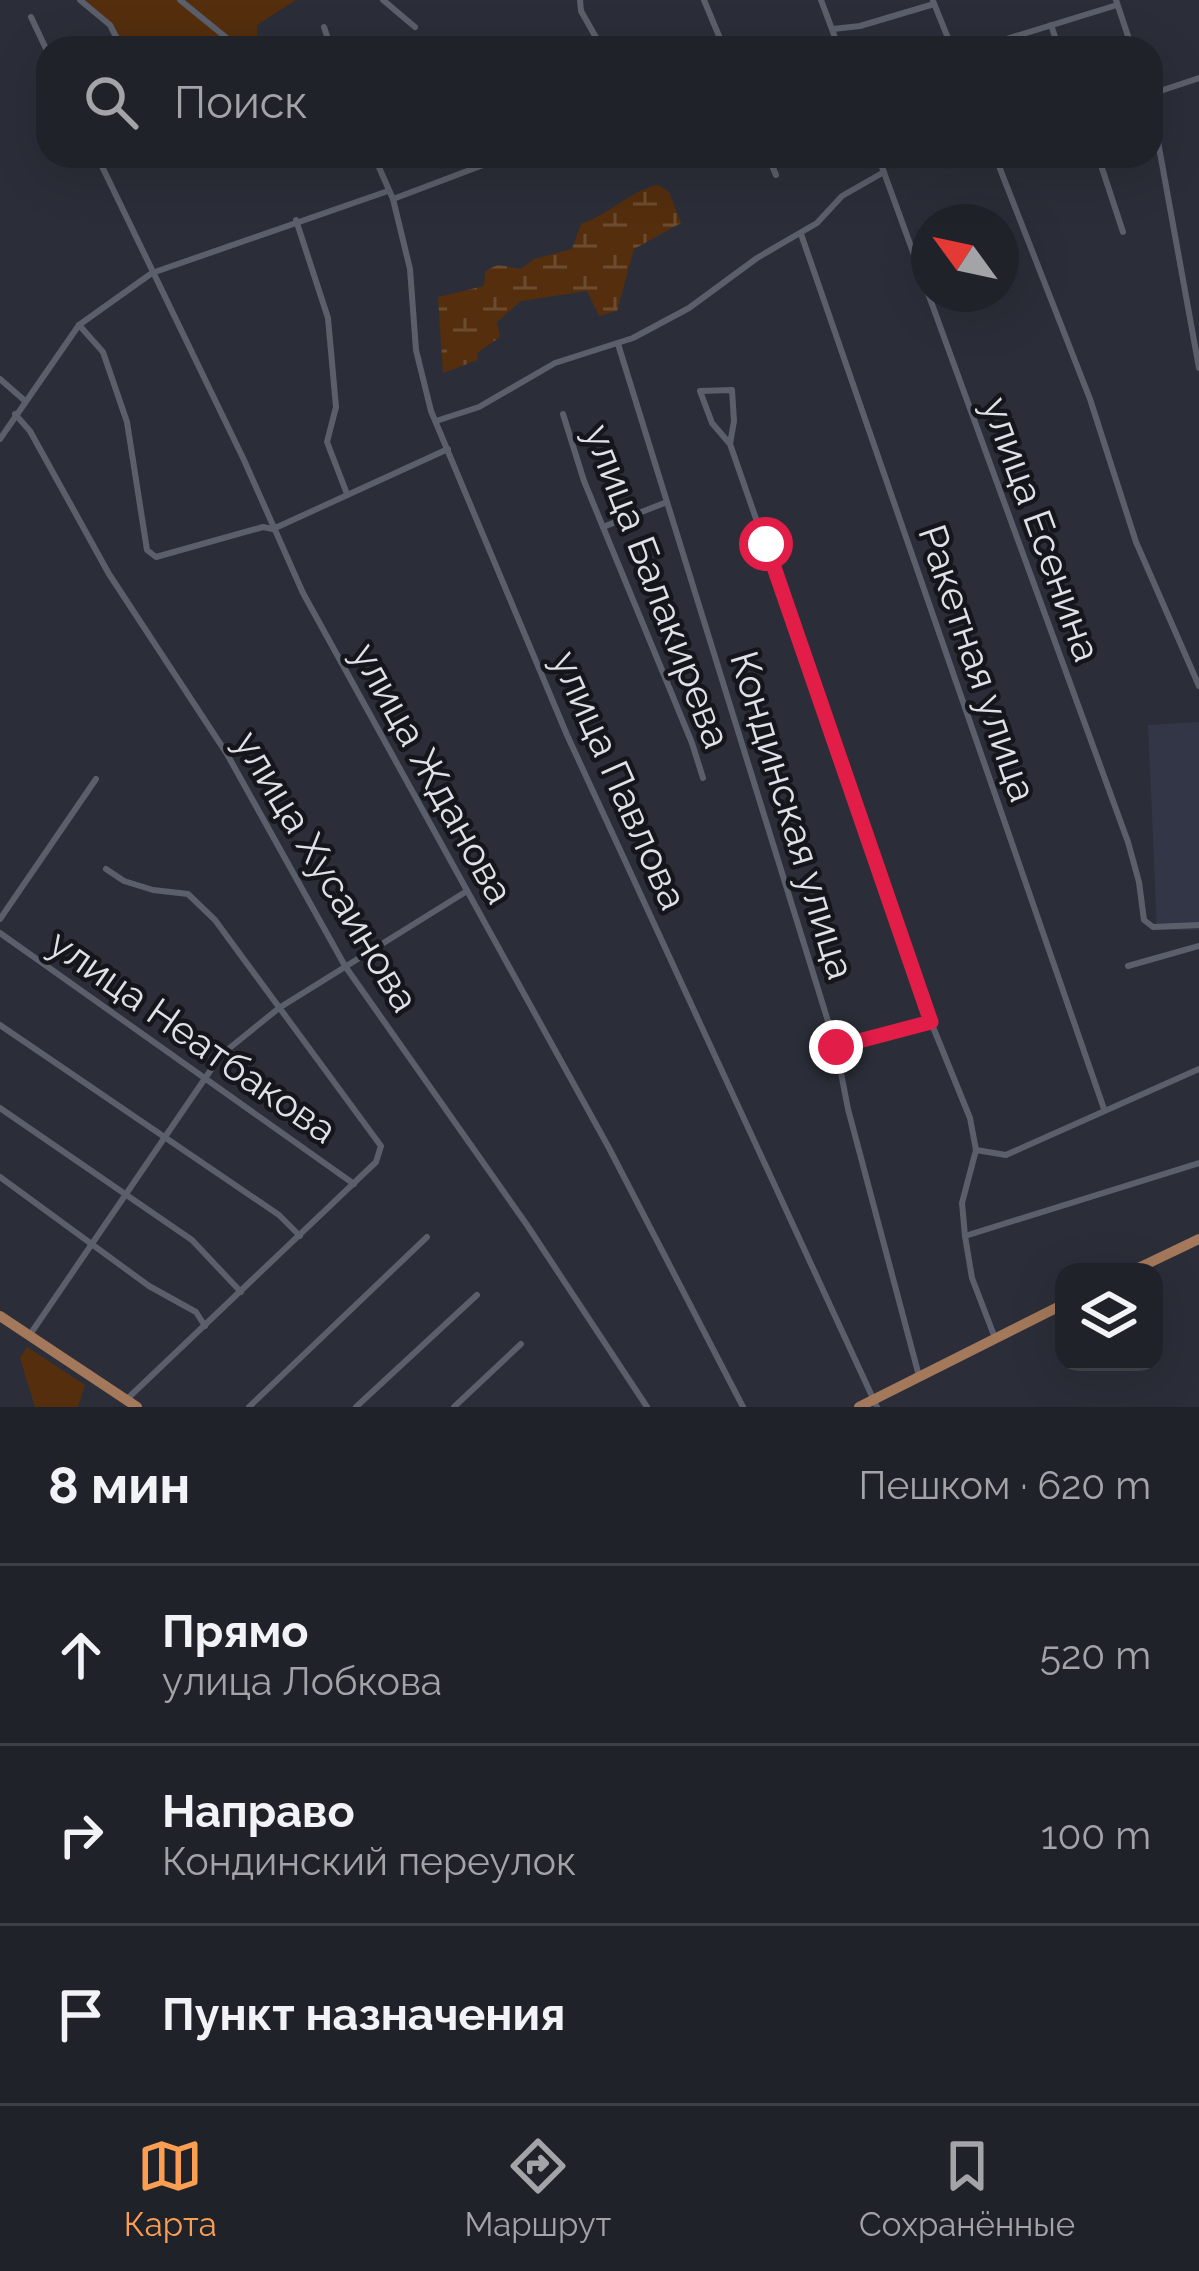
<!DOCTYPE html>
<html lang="ru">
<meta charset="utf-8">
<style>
:root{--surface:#20222a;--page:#2d2f36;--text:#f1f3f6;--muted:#a2a4a8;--line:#3d3f47;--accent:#fb9e51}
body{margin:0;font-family:Raleway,sans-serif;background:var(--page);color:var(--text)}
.controls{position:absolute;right:36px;bottom:36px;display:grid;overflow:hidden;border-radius:24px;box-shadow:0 12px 48px #0002}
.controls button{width:108px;height:108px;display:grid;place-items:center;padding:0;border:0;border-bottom:3px solid var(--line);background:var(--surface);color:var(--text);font:60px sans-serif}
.compass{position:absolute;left:911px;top:204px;width:108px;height:108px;border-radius:50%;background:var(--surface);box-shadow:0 12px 48px #0002;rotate:303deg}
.stop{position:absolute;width:36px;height:36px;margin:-27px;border:9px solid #e11d48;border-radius:50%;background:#fff}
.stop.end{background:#e11d48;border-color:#fff;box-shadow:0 3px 12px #0008}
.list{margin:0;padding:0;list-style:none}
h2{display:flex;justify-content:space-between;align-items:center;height:156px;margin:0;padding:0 48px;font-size:51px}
h2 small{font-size:39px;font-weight:400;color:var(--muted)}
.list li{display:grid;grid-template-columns:78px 1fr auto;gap:36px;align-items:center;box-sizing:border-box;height:180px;padding:0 48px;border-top:3px solid var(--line)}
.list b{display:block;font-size:45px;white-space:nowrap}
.list p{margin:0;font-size:39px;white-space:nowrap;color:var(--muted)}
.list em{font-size:39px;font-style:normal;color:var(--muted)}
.icon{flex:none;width:66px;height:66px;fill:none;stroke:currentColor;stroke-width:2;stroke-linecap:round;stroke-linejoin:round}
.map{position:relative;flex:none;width:1199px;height:1407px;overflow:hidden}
.search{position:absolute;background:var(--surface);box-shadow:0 12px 48px #0002;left:36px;right:36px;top:36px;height:132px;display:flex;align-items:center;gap:30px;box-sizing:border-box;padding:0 42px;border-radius:36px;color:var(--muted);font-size:45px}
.sheet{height:696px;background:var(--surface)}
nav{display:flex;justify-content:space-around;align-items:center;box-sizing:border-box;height:168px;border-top:3px solid var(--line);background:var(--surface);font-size:33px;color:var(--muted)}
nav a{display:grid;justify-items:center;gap:6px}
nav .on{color:var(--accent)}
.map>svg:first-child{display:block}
.built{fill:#323646}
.green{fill:#542e0d}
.wetland{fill:url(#wetland-marsh)}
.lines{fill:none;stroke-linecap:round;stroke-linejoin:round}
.street{stroke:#5b5f6b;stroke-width:6}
.primary{stroke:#a4785a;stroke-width:10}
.route{stroke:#e11d48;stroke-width:15}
.labels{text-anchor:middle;stroke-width:9;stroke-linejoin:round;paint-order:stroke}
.street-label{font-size:39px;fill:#dfe1e8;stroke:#15161b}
</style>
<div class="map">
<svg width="1199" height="1407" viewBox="0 0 1199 1407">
<defs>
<pattern id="wetland-marsh" width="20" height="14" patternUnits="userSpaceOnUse" patternTransform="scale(3)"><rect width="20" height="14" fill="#542e0d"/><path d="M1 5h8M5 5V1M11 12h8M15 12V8" fill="none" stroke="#6c4c30"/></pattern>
</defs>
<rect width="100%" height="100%" fill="#2b2e38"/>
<path class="built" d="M1199 722V930H1157L1148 725Z"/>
<g class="green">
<path d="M85 0H296L257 25V48H124L111 23Z"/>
<path d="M27 1347 85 1385 78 1407H35L20 1358Z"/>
</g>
<path class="wetland" d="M658 185 669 192 681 223 634 249 617 311 599 316 587 291 521 301 497 322 500 337 477 353 478 360 443 373 438 297 484 286 485 271 498 265 521 269 534 259 572 249 581 224C607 216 636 187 658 185Z"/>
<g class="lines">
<g class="street">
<path d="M80 0 110 25 122 48"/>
<path d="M180 0 239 48"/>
<path d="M383 0 415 27"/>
<path d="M580 0 581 11 602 48"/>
<path d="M704 0 724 48"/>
<path d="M821 0 839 48"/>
<path d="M1116 0 1132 48"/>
<path d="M933 1 952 48"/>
<path d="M31 17 48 53"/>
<path d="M1051 25 1059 48"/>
<path d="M324 27 331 48"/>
<path d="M833 29 860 26 934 4"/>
<path d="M977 48 1117 5"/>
<path d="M1151 94 1199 78"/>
<path d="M1151 103 1199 368"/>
<path d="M97 156 244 460 303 593 609 1148 743 1407"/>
<path d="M374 156 393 199 410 269 416 350 431 411 567 735 877 1407"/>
<path d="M768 156 776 175"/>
<path d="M878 156 1128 842 1139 882 1144 920 1153 927 1199 925"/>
<path d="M995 156 1090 399 1136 542 1199 686"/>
<path d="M1098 156 1123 232"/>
<path d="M393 199 507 156"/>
<path d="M296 220 328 318 336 407 327 442 347 494"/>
<path d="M801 234 1104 1109"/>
<path d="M79 325 103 352 127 422 147 550 156 557 263 527 273 529 448 449"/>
<path d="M618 344 836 1047 848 1109 919 1376"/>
<path d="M0 379 24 400"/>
<path d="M15 414 30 431 109 574 227 754 345 966 527 1225 647 1407"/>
<path d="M563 414 584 481 692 743 703 778"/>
<path d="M436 421 479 407 555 363 633 338 689 308 757 258 817 223 842 196 884 172"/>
<path d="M0 439 79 325 152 273 388 191"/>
<path d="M730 444 734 421 732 390 700 391 712 423 730 444 931 1022 970 1118 976 1150 962 1203 965 1236 972 1278 995 1338"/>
<path d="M603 527 667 502"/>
<path d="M106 869 124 881 153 890 188 894 215 920 381 1146 376 1162 126 1400"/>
<path d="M0 919 96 779"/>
<path d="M0 933 354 1184"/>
<path d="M1128 966 1199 946"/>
<path d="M0 1025 279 1215 300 1236"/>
<path d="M836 1047 931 1022"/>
<path d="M0 1108 192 1240 241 1292"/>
<path d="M976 1150 1006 1155 1199 1069"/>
<path d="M0 1177 149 1286 196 1312 205 1326"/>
<path d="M965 1236 1199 1163"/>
<path d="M29 1336 221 1055 279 1008 467 891"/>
<path d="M249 1407 427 1237"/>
<path d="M356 1407 477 1295"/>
<path d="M454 1407 521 1344"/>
</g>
<g class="primary">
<path d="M1130 1272 1199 1239"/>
<path d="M0 1316 137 1407"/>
<path d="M859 1407 1064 1304"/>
</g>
</g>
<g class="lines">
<path class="route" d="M766 544 931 1022 836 1047"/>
</g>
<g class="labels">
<g class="street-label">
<text transform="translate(1042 529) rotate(70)" y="14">улица Есенина</text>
<text transform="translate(658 586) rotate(69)" y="14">улица Балакирева</text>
<text transform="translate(978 663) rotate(71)" y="14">Ракетная улица</text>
<text transform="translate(433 773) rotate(61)" y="14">улица Жданова</text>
<text transform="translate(620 780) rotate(66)" y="14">улица Павлова</text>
<text transform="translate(793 815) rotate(73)" y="14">Кондинская улица</text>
<text transform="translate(327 871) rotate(59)" y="14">улица Хусаинова</text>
<text transform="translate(193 1036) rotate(35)" y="14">улица Неатбакова</text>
</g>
</g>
</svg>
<div class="controls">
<button><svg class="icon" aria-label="layers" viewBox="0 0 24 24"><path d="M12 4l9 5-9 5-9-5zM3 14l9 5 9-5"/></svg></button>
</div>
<svg class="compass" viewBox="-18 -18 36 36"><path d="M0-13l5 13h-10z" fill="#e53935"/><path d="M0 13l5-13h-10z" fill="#a2a4a8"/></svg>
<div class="stop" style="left:766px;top:544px"></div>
<div class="stop end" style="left:836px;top:1047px"></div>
<div class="search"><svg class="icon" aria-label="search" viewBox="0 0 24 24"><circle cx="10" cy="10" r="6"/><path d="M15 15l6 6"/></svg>Поиск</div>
</div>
<section class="sheet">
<h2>8 мин<small>Пешком · 620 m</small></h2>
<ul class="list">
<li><svg class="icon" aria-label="ahead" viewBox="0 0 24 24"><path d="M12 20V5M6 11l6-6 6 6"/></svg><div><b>Прямо</b><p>улица Лобкова</p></div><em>520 m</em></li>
<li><svg class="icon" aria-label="right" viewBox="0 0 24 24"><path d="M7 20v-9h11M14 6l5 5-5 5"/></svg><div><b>Направо</b><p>Кондинский переулок</p></div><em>100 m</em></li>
<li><svg class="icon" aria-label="arrive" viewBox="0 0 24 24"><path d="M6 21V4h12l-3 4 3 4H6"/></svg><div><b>Пункт назначения</b></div></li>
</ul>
</section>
<nav>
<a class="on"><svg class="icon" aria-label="map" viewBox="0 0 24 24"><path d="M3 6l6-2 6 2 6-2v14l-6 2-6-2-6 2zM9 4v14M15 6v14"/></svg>Карта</a>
<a><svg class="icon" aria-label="directions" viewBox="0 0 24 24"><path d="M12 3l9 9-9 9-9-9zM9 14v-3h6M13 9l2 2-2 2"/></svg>Маршрут</a>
<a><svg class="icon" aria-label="saved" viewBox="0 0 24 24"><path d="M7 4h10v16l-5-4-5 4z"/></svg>Сохранённые</a>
</nav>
